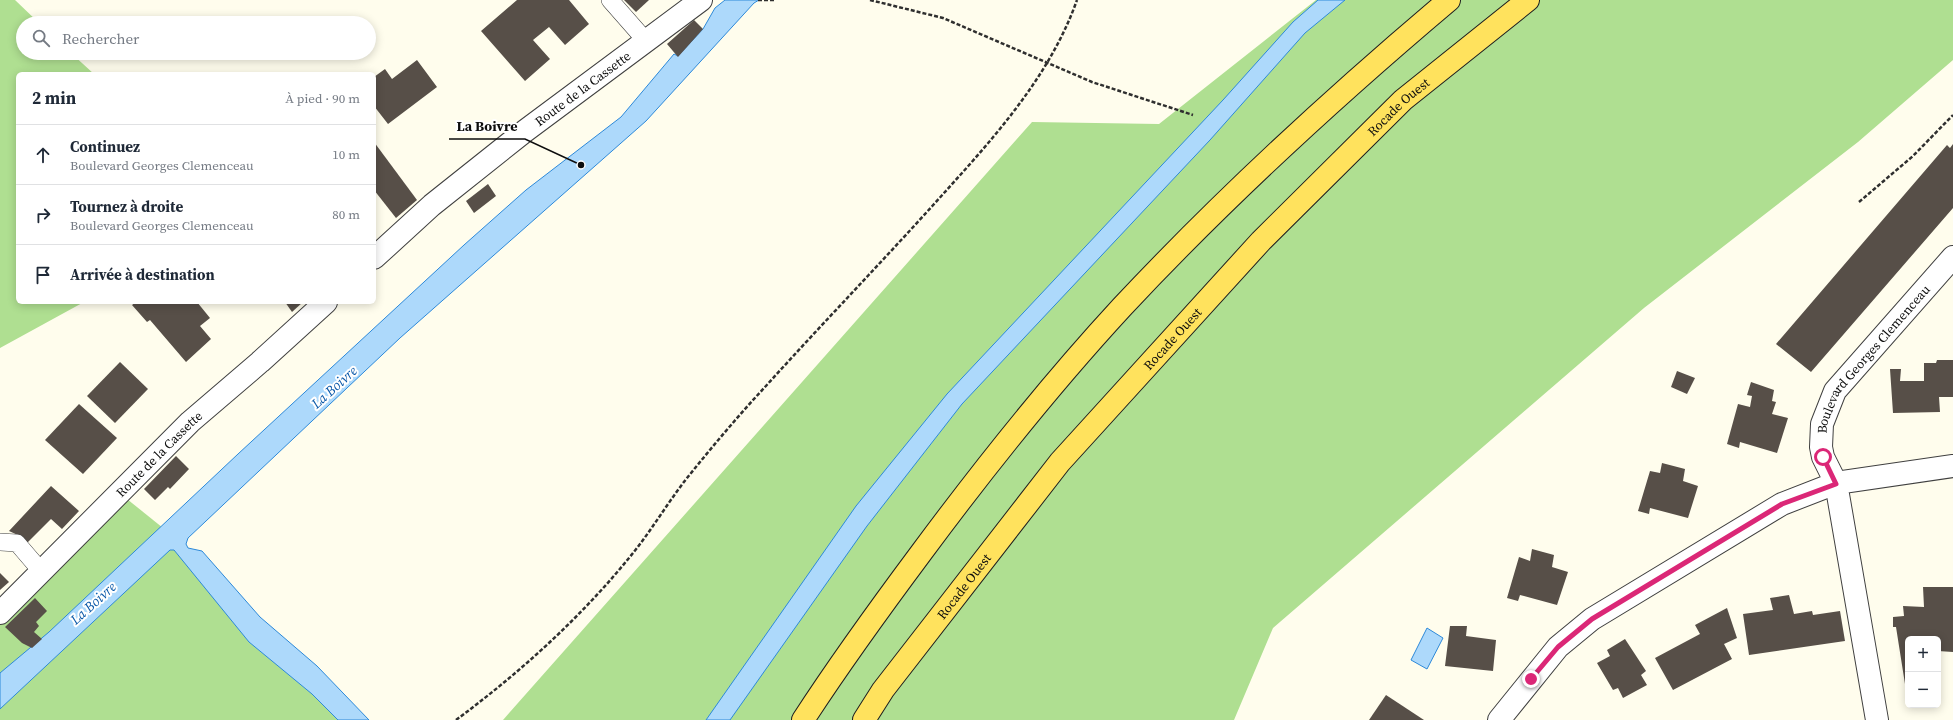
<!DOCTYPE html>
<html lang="fr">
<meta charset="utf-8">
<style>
:root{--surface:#fff;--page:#f2f2f3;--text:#1f2937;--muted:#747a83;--line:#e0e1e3}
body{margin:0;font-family:"Source Serif 4",serif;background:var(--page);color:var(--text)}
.controls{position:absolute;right:12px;bottom:12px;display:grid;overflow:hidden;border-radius:6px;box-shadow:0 2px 10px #0003}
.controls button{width:36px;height:36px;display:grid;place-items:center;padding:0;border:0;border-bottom:1px solid var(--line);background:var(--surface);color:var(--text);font:20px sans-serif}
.stop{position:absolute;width:12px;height:12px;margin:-9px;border:3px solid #db2777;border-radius:50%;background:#fff}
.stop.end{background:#db2777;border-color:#fff;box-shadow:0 1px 4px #0008}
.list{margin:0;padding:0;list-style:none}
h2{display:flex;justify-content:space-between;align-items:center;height:52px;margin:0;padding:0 16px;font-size:17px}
h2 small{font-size:13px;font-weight:400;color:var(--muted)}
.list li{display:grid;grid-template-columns:26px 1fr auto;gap:12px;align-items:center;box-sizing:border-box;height:60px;padding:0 16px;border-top:1px solid var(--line)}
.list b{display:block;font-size:15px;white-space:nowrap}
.list p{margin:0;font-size:13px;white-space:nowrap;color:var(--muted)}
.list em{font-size:13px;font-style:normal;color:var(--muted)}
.icon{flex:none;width:22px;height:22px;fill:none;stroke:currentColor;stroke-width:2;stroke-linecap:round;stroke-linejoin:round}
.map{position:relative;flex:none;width:1953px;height:720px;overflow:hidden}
.search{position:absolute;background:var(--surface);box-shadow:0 2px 10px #0003;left:16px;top:16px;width:360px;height:44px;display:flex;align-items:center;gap:10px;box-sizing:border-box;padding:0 14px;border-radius:22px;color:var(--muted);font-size:15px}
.panel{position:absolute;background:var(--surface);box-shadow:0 2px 10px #0003;left:16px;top:72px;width:360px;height:232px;border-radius:6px}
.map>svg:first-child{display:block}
.forest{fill:#afdf91}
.water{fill:#add9fb;stroke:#2d89d9}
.building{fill:#574f48}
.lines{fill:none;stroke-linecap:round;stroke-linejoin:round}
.service-casing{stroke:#404040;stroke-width:18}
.minor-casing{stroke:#404040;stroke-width:24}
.tertiary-casing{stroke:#404040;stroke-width:24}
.primary-casing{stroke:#1e1e1e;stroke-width:24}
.path{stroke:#2f2f2f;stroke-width:2.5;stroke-dasharray:4 2;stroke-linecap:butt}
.service{stroke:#fff;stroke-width:17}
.minor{stroke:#fff;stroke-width:22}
.tertiary{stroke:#fff;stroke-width:22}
.primary{stroke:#ffe25d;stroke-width:22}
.route{stroke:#db2777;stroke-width:5}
.labels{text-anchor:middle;stroke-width:4;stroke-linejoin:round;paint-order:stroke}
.street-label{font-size:13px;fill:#0d0d0d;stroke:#fff}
.water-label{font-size:14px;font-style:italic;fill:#0c5aa9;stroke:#fff}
.leader{fill:none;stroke:#0d0d0d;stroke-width:1.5}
.callout-dot{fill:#0d0d0d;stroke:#fff;stroke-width:1.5}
.callout-label{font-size:14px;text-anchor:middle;font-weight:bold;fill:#0d0d0d;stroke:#fff;stroke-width:4;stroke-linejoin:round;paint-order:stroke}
</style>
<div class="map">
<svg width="1953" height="720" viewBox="0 0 1953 720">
<rect width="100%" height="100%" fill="#fffded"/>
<g class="forest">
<path d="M0 0H15L39 23H23V53H71L94 74H18V302H84L0 348Z"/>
<path d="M1316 0H1953V60L1858 142 1644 308 1273 628 1234 720H503L1032 122 1159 124Z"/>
<path d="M127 499 168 532 348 720H0V609Z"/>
</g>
<g class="water">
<path d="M725 0H759L754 3 646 121 400 338 188 538 186 544 188 548 202 551 260 617 317 666 369 720H338L312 694 249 642 174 550H170L0 709V673L49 632 238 454 464 245 526 190 621 117 674 54 678 56 703 29 715 8Z"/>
<path d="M1318 0H1345L1305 33 1210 140 962 404 867 526 730 720H706L856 506 947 394 1223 100 1293 22Z"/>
<path d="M1427 628 1443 638 1427 669 1411 660Z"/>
</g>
<g class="building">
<path d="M517 0H569L589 24 565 45 549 27 533 40 550 59 525 81 481 31Z"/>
<path d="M624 0H649L636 12Z"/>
<path d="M694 20 703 29 678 57 667 44Z"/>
<path d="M417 60 437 87 388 124 374 106V77L385 69 392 79Z"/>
<path d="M374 142 417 200 396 218 374 190Z"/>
<path d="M1953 144V208L1811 372 1776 344 1947 145 1950 148Z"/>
<path d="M488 184 496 196 474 213 466 201Z"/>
<path d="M136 302H197L210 318 200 326 211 339 186 362 150 320 147 322 132 305Z"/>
<path d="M285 302H303L292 312Z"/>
<path d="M1937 360H1953V397H1939L1940 412 1893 413 1890 369H1901L1900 381H1924V363H1936Z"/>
<path d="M120 362 148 389 115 423 87 396Z"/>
<path d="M1677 371 1695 378 1687 394 1671 387Z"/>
<path d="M1751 382 1774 390 1772 401 1776 402 1772 414 1788 418 1777 453 1740 442 1739 448 1727 444 1738 404 1750 407 1752 396 1747 395Z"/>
<path d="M79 404 117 438 83 474 45 440Z"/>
<path d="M176 456 189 469 170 489 168 487 155 500 144 489Z"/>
<path d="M1662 463 1685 469 1683 481 1698 486 1688 518 1650 508 1649 514 1638 511 1650 471 1660 473Z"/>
<path d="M51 486 79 511 62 529 51 519 27 543 20 536 9 531Z"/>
<path d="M1532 549 1554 555 1552 567 1568 572 1557 605 1520 595 1518 601 1507 598 1519 557 1530 561Z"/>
<path d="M0 573 9 582 0 590Z"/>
<path d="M1923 587H1953V652L1938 651V639H1908V684H1905L1896 627H1893V617L1904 616 1903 606 1924 607Z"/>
<path d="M1789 595 1794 614 1812 611 1813 615 1840 611 1845 641 1749 655 1743 614 1773 610 1770 598Z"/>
<path d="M35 598 47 611 36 622 39 626 34 632 42 639 32 648 22 643 5 627Z"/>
<path d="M1727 608 1737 638 1724 644 1732 659 1673 690 1655 658 1700 634 1695 625Z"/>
<path d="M1450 626H1467L1466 636 1496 640 1493 671 1445 666Z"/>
<path d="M1625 639 1646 671 1641 675 1647 685 1623 698 1618 688 1613 690 1597 663 1610 656 1607 650Z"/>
<path d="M1386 695 1424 720H1369Z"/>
</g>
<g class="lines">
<g class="service-casing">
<g id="service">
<path d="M610 0 646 41"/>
<path d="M0 542 17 543 41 571"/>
</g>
</g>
<g class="minor-casing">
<g id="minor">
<path id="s1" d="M1499 720 1558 647 1592 619 1782 504 1836 483 1823 457 1821 447 1822 424 1835 391 1953 257"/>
<path d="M1877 720 1836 483 1953 466"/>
</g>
</g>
<g class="tertiary-casing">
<g id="tertiary">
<path id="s2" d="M374 258 432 205 525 131 701 0"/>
<path id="s3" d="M0 613 190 422 260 362 326 302"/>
</g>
</g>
<g class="primary-casing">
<g id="primary">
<path d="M803 720C840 663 880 608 921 553 984 468 1050 385 1122 307 1224 198 1334 97 1449 0"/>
<path id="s4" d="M864 720 883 690 1060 462 1261 241 1403 100 1528 0"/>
</g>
</g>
<g class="path">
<path d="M758 0H776"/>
<path d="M870 0 943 18 1092 82 1193 115"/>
<path d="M1859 202 1913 156 1953 115"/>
<path d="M456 720C522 671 585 614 637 548 654 526 669 501 687 478 712 447 738 416 765 387 821 325 879 265 935 203 990 142 1049 79 1077 0"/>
</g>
<use href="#service" class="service"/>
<use href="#minor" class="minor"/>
<use href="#tertiary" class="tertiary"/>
<use href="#primary" class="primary"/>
</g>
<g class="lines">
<path class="route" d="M1531 679 1558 647 1592 619 1782 504 1836 484 1823 457"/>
</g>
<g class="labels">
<g class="street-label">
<text dy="5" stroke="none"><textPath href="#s2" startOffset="269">Route de la Cassette</textPath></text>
<text dy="5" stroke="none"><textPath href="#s4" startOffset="815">Rocade Ouest</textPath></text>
<text dy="5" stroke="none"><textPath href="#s4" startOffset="491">Rocade Ouest</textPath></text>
<text dy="5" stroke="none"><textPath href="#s1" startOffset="563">Boulevard Georges Clemenceau</textPath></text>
<text dy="5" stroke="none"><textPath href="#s3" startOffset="225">Route de la Cassette</textPath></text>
<text dy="5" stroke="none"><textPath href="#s4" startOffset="167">Rocade Ouest</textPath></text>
</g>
<g class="water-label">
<text transform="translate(334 387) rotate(-42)" y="5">La Boivre</text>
<text transform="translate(93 603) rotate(-42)" y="5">La Boivre</text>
</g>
</g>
<path class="leader" d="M581 165L525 139H449"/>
<circle class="callout-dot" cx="581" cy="165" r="4"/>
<g class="callout-label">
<text x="487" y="131">La Boivre</text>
</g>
</svg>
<div class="controls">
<button>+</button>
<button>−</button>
</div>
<div class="stop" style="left:1823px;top:457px"></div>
<div class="stop end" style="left:1531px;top:679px"></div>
<div class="search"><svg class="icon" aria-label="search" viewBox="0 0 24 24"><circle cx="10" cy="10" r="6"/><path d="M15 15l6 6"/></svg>Rechercher</div>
<section class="panel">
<h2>2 min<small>À pied · 90 m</small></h2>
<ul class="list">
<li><svg class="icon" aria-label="ahead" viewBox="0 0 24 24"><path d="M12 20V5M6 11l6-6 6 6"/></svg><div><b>Continuez</b><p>Boulevard Georges Clemenceau</p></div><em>10 m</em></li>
<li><svg class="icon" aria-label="right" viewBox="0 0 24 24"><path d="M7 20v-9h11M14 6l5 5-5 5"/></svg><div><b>Tournez à droite</b><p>Boulevard Georges Clemenceau</p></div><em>80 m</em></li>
<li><svg class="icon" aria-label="arrive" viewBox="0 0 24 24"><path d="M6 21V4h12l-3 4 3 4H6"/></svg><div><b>Arrivée à destination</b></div></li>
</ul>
</section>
</div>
